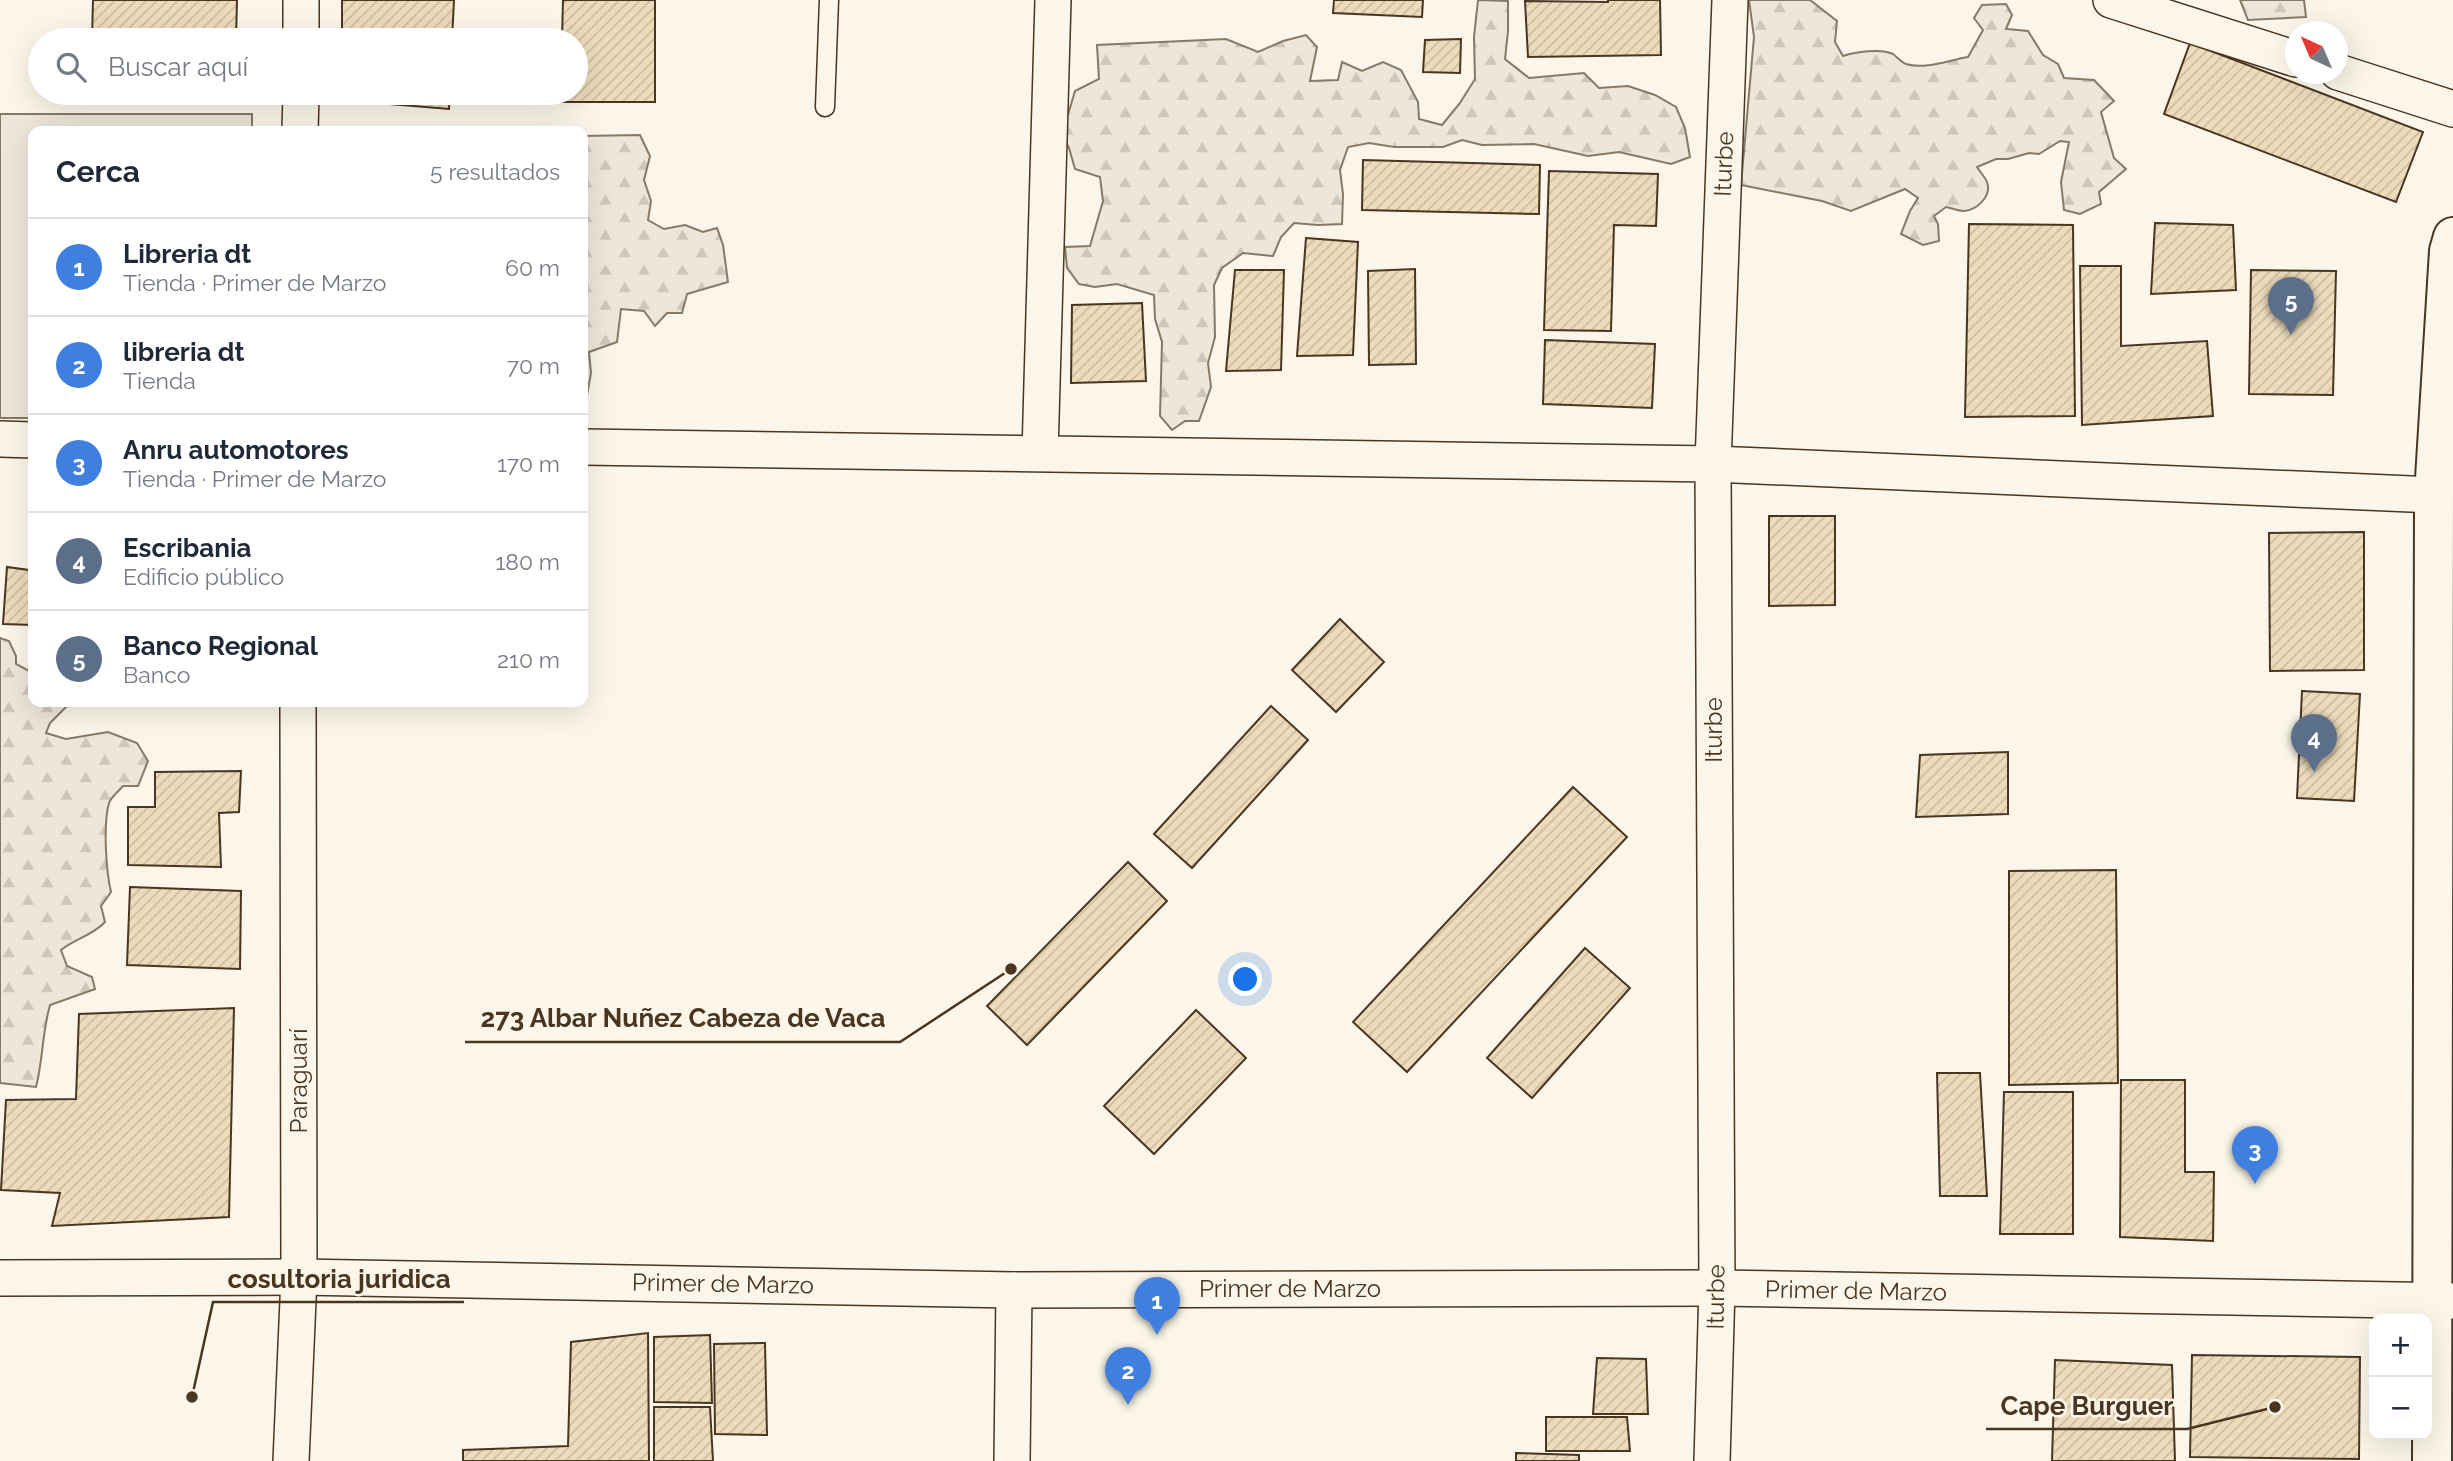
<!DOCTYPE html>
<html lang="es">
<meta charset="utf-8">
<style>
:root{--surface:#fff;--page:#f2f2f3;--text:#1f2937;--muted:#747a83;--line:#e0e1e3;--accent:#1a73e8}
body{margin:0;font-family:Raleway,sans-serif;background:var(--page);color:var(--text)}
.controls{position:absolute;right:21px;bottom:21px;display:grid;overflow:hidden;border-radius:14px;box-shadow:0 7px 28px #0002}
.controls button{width:63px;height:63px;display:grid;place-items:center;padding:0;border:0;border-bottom:2px solid var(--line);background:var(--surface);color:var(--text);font:35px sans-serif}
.compass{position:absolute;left:2285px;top:21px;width:63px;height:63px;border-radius:50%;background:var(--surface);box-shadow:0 7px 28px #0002;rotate:316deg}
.you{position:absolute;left:1246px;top:980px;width:24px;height:24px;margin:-18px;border:5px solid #fff;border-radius:50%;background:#1a73e8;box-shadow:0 0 0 10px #1a73e833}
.badge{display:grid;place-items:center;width:46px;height:46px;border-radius:50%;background:var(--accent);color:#fff;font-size:23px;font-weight:700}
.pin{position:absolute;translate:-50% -58px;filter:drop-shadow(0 2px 4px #0008)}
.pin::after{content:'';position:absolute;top:37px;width:24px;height:21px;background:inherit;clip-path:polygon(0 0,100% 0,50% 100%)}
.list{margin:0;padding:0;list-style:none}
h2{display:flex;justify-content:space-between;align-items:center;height:91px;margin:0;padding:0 28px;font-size:30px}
h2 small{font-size:23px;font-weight:400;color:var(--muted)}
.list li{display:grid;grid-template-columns:46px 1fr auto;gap:21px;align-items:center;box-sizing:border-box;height:98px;padding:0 28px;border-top:2px solid var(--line)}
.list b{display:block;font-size:26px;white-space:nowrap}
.list p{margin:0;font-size:23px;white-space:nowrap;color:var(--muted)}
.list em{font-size:23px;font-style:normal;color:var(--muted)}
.icon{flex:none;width:38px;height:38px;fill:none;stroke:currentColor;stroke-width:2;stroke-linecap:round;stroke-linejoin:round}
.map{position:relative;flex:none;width:2453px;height:1461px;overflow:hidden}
.search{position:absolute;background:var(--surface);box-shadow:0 7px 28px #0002;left:28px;top:28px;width:560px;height:77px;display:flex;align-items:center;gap:18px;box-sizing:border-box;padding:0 24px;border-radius:38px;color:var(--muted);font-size:26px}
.panel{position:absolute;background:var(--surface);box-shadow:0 7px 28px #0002;left:28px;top:126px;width:560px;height:581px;border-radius:14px}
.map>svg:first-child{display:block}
.forest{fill:url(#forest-firs);stroke:#887966;stroke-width:2}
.garden{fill:#ede6d9;stroke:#887966;stroke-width:2}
.building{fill:url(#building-hatch);stroke:#4a3520;stroke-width:2}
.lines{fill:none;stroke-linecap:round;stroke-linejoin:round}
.service-casing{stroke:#4a3520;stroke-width:21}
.minor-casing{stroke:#4a3520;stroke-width:38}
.tertiary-casing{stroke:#4a3520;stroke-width:42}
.service{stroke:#fbf6e9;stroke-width:18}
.minor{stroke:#fbf6e9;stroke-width:35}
.tertiary{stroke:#fbf6e9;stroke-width:38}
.labels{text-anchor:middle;stroke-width:5;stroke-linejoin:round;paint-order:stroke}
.street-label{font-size:24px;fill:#4a3520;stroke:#fbf6e9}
.leader{fill:none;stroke:#4a3520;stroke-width:2.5}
.callout-dot{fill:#4a3520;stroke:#fbf6e9;stroke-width:2.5}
.callout-label{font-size:26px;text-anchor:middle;font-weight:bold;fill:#4a3520;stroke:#fbf6e9;stroke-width:5;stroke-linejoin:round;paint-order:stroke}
</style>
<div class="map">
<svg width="2453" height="1461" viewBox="0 0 2453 1461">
<defs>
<pattern id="forest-firs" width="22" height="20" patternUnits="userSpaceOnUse" patternTransform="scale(1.75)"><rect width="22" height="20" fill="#ede6d9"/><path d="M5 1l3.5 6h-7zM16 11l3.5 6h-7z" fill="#cdc6ba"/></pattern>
<pattern id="building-hatch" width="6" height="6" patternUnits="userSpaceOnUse" patternTransform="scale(1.75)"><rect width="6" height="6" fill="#ecdcbc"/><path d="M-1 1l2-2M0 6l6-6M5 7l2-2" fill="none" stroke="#ccbda1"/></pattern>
</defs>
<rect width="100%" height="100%" fill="#fbf6e9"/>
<g class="forest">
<path d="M1478 0 1508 1V31L1505 59 1529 78 1584 73 1599 88 1628 86 1655 95 1676 107 1685 128 1690 157 1671 164 1619 152 1588 156 1534 144 1482 145 1462 140 1443 147H1394L1369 143 1348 147 1340 170 1343 194 1342 224 1318 225 1294 223 1281 237 1273 256 1243 253 1222 268 1214 285 1215 337 1208 363 1211 387 1199 421H1185L1172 430 1160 416 1162 342 1155 319 1154 295 1117 284 1095 287 1079 284 1067 268 1065 247 1090 246 1103 201 1100 177 1075 169 1069 148 1062 135 1075 91 1099 79 1097 45 1226 39 1258 52 1283 41 1306 35 1317 47 1310 81 1338 80 1342 62 1362 71 1383 62 1401 70 1418 102 1419 119 1442 125 1460 103 1475 79 1474 37Z"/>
<path d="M1749 0H1810L1837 21 1835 42 1843 56C1855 52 1881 48 1893 54 1897 57 1901 62 1906 64 1925 70 1949 60 1968 57L1983 30 1974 18 1982 5 2006 4 2012 15 2006 29 2028 31 2043 55 2058 64 2064 78 2094 80 2114 101 2101 112 2114 158 2126 169 2099 192 2101 204 2080 214 2064 210 2061 182 2069 142 2060 141 2039 154 2029 153 2008 159H1996L1977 167C1980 172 1985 177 1987 182 1992 196 1977 210 1964 211 1958 211 1951 208 1946 207L1934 216 1938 224 1939 241 1923 245 1901 234 1910 211 1918 198 1905 189 1851 211 1822 201 1741 185 1754 37Z"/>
<path d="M2240 0H2304L2306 17 2248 20Z"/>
<path d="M640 135 650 156 644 180 651 201 648 220 664 229 685 225 703 232 717 228 723 245 728 282 687 294 682 313H667L655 326 644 311 621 309 617 342 589 352 591 373 586 401 583 404V136Z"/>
<path d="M0 638 9 641 16 656V664L33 673V702H71L50 723 46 733 66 739 108 732 137 743 148 761 138 786H123C118 792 111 797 109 803 103 824 106 871 111 892L101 906 105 922C92 936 76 938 61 950L67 966 92 977 95 989 50 1005C42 1033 43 1060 36 1087L0 1083Z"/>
</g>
<path class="garden" d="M252 114V131H33V418H0V114Z"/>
<g class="building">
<path d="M93 0H237L236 40H92Z"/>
<path d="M342 0H454L452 40H342Z"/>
<path d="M563 0H655V102H562V93H576V40H562Z"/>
<path d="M1334 0H1423L1422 17 1333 13Z"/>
<path d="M1608 0H1660L1661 55 1528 57 1525 1 1608 2Z"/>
<path d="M1461 39 1460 73 1423 72 1425 40Z"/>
<path d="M2190 43 2423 132 2396 202 2164 114Z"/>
<path d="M90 93H234V104L90 101Z"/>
<path d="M341 93H450L449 109 341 100Z"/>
<path d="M1363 160 1540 165 1539 214 1362 210Z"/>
<path d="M1549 171 1658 174 1656 226 1614 225 1611 331 1544 330Z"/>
<path d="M2155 223 2233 225 2236 290 2151 294Z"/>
<path d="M1969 224 2073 225 2075 416 1965 417Z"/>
<path d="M1306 238 1358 242 1353 355 1297 356Z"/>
<path d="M2080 266H2121V346L2207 341 2213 416 2082 425Z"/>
<path d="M1415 269 1416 364 1369 365 1368 271Z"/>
<path d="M1235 270H1284L1281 370 1226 371Z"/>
<path d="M2251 270 2336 271 2333 395 2249 394Z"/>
<path d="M1142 303 1146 381 1071 383 1072 305Z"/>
<path d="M1545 340 1655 344 1652 408 1543 404Z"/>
<path d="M33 504V625L3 624 7 567 29 570Z"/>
<path d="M1769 516H1835V605L1769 606Z"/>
<path d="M2364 532V670L2270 671 2269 533Z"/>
<path d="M1340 619 1384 662 1336 712 1292 670Z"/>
<path d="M2302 691 2360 694 2354 801 2297 798Z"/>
<path d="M1271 706 1308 740 1192 868 1154 834Z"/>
<path d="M2008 752V814L1916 817 1920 755Z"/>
<path d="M241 771 239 812 219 813 221 867 128 865V807H155V772Z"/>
<path d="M1573 787 1627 837 1407 1072 1353 1022Z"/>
<path d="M1128 862 1167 901 1027 1045 987 1006Z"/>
<path d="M2116 870 2118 1083 2009 1085V871Z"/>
<path d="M130 887 241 891 240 969 127 965Z"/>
<path d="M1585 948 1630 988 1532 1098 1487 1058Z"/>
<path d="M234 1008 229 1217 52 1226 60 1193 1 1190 6 1100 76 1099 79 1014Z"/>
<path d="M1196 1010 1246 1058 1154 1154 1104 1106Z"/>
<path d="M1937 1073H1980L1987 1196H1940Z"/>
<path d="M2121 1080H2185V1172H2214L2213 1241 2120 1237Z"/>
<path d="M2004 1092H2073V1234H2000Z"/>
<path d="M648 1333 649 1461H463V1450L568 1446 571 1342Z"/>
<path d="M710 1335 712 1403 654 1402V1337Z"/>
<path d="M765 1343 767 1435 715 1434 714 1344Z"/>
<path d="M2192 1355 2360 1357 2359 1459 2190 1457Z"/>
<path d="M1597 1358 1646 1359 1648 1414H1593Z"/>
<path d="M2055 1360 2172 1365 2175 1461H2052Z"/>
<path d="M654 1407H710L713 1461H654Z"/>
<path d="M1546 1417H1627L1630 1451H1546Z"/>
<path d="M1516 1453 1579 1455V1461H1516Z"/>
</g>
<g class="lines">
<g class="service-casing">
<path id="service" d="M825 107 829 0"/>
</g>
<g class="minor-casing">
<g id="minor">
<path d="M2111 0 2296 59"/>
<path d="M301 40V0"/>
<path d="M2338 72 2453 109"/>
<path d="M300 131 301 93"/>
<path d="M0 439 33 440"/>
<path d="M583 447 1713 464 2434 495"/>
<path d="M1040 453 1053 0"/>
<path d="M0 1278 299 1277 1014 1290 1717 1288 2453 1301"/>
<path d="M291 1461 299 1277 298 702"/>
<path d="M1012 1461 1014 1290"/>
<path d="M1712 1461 1717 1288 1713 464 1730 0"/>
</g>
</g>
<g class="tertiary-casing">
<path id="tertiary" d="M2432 1461 2434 495 2449 251 2453 237"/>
</g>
<use href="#service" class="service"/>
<use href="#minor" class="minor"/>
<use href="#tertiary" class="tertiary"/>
</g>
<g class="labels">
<g class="street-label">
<text transform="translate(1724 164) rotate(-88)" y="8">Iturbe</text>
<text transform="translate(1714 730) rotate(-90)" y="8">Iturbe</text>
<text transform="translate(299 1081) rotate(-90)" y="8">Paraguarí</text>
<text transform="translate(723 1284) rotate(1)" y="8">Primer de Marzo</text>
<text x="1290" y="1297">Primer de Marzo</text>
<text transform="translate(1856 1291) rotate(1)" y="8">Primer de Marzo</text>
<text transform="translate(1716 1297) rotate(-89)" y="8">Iturbe</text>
</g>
</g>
<path class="leader" d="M1011 969L900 1042H465M192 1397L213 1302H464M2275 1407L2187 1429H1986"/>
<g class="callout-dot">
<circle cx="1011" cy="969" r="7"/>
<circle cx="192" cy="1397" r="7"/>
<circle cx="2275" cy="1407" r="7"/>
</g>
<g class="callout-label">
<text x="683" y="1027">273 Albar Nuñez Cabeza de Vaca</text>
<text x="339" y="1288">cosultoria juridica</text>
<text x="2087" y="1415">Cape Burguer</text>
</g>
</svg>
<div class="controls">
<button>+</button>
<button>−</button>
</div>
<svg class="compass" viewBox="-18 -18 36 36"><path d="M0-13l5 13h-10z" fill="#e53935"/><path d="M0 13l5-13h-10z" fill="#747a83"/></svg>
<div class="you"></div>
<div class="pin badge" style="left:1157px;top:1335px;background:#3f7fe0">1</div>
<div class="pin badge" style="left:1128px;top:1405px;background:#3f7fe0">2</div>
<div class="pin badge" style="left:2255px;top:1184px;background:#3f7fe0">3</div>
<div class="pin badge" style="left:2314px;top:772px;background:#5c6f8a">4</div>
<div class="pin badge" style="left:2291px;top:335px;background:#5c6f8a">5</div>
<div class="search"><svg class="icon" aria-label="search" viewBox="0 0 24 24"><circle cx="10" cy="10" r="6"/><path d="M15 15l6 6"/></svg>Buscar aquí</div>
<section class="panel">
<h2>Cerca<small>5 resultados</small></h2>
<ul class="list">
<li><span class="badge" style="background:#3f7fe0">1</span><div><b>Libreria dt</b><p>Tienda · Primer de Marzo</p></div><em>60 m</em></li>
<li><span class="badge" style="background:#3f7fe0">2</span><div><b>libreria dt</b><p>Tienda</p></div><em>70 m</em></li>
<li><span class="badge" style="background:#3f7fe0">3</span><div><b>Anru automotores</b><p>Tienda · Primer de Marzo</p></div><em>170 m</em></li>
<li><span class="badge" style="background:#5c6f8a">4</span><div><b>Escribania</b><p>Edificio público</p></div><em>180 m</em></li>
<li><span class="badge" style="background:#5c6f8a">5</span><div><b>Banco Regional</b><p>Banco</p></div><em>210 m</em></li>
</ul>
</section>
</div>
